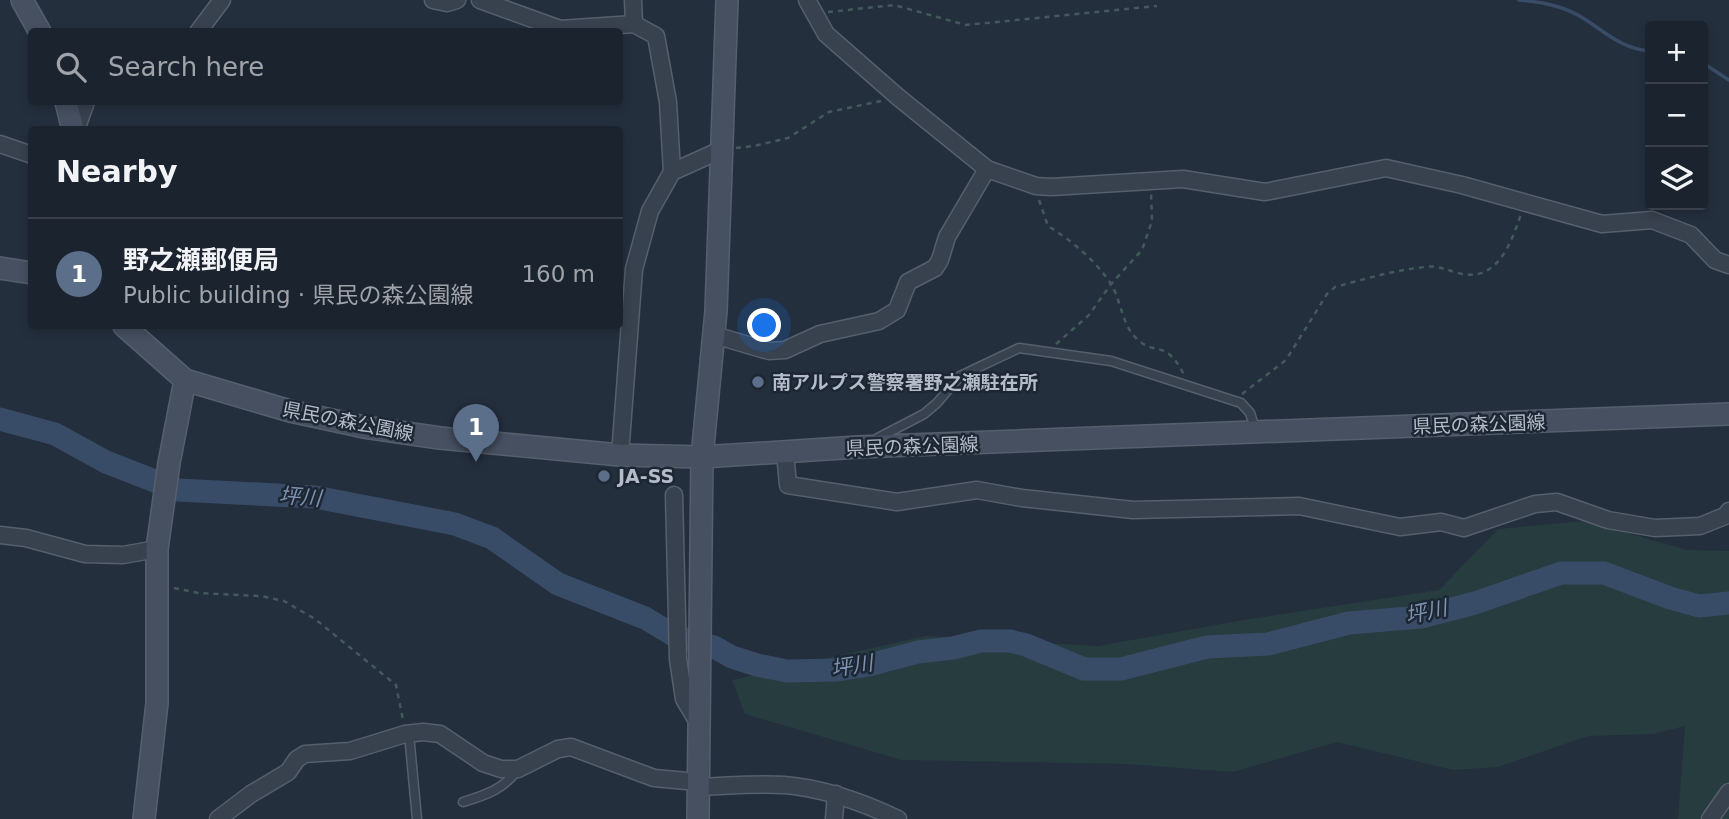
<!DOCTYPE html>
<meta charset="utf-8">
<style>
:root{--surface:#1b232e;--page:#282f3a;--text:#f1f3f6;--muted:#a0a4aa;--line:#39404a;--accent:#bca0f2}
body{margin:0;font-family:"DejaVu Sans","Noto Sans JP",sans-serif;background:var(--page);color:var(--text)}
.controls{position:absolute;right:21px;top:21px;display:grid;overflow:hidden;border-radius:7px;box-shadow:0 4px 10px #0003}
.controls button{width:63px;height:63px;display:grid;place-items:center;padding:0;border:0;border-bottom:2px solid var(--line);background:var(--surface);color:var(--text);font:35px sans-serif}
.you{position:absolute;left:765px;top:326px;width:24px;height:24px;margin:-18px;border:5px solid #fff;border-radius:50%;background:#1a73e8;box-shadow:0 0 0 10px #1a73e833}
.badge{display:grid;place-items:center;width:46px;height:46px;border-radius:50%;background:var(--accent);color:#fff;font-size:23px;font-weight:700}
.pin{position:absolute;translate:-50% -58px;filter:drop-shadow(0 2px 4px #0008)}
.pin::after{content:'';position:absolute;top:37px;width:24px;height:21px;background:inherit;clip-path:polygon(0 0,100% 0,50% 100%)}
.list{margin:0;padding:0;list-style:none}
h2{display:flex;justify-content:space-between;align-items:center;height:91px;margin:0;padding:0 28px;font-size:30px}
h2 small{font-size:23px;font-weight:400;color:var(--muted)}
.list li{display:grid;grid-template-columns:46px 1fr auto;gap:21px;align-items:center;box-sizing:border-box;height:112px;padding:0 28px;border-top:2px solid var(--line)}
.list b{display:block;font-size:26px;white-space:nowrap}
.list p{margin:0;font-size:23px;white-space:nowrap;color:var(--muted)}
.list em{font-size:23px;font-style:normal;color:var(--muted)}
.icon{flex:none;width:38px;height:38px;fill:none;stroke:currentColor;stroke-width:2;stroke-linecap:round;stroke-linejoin:round}
.map{position:relative;flex:none;width:1729px;height:819px;overflow:hidden}
.search{position:absolute;background:var(--surface);box-shadow:0 4px 10px #0003;left:28px;top:28px;width:595px;height:77px;display:flex;align-items:center;gap:18px;box-sizing:border-box;padding:0 24px;border-radius:7px;color:var(--muted);font-size:26px}
.panel{position:absolute;background:var(--surface);box-shadow:0 4px 10px #0003;left:28px;top:126px;width:595px;height:203px;border-radius:7px}
.map>svg:first-child{display:block}
.green{fill:#263c3f}
.lines{fill:none;stroke-linecap:round;stroke-linejoin:round}
.stream{stroke:#394c67;stroke-width:3.5}
.river{stroke:#394c67;stroke-width:23}
.lane-casing{stroke:#565f6c;stroke-width:11}
.street-casing{stroke:#565f6c;stroke-width:19}
.secondary-casing{stroke:#565f6c;stroke-width:24}
.path{stroke:#44595c;stroke-width:2.5;stroke-dasharray:5 5;stroke-linecap:butt}
.lane{stroke:#38414e;stroke-width:8}
.street{stroke:#38414e;stroke-width:16}
.secondary{stroke:#465061;stroke-width:21}
.service-dot{fill:#5c6f8a;stroke:#1d2633;stroke-width:2.5}
.labels{text-anchor:middle;stroke-width:5;stroke-linejoin:round;paint-order:stroke}
.poi-label{font-size:19px;font-weight:bold;fill:#b4bcc9;stroke:#1d2633;text-anchor:start}
.street-label{font-size:19px;fill:#b4bcc9;stroke:#1d2633}
.water-label{font-size:21px;font-style:italic;fill:#7c92b1;stroke:#1d2633}
</style>
<div class="map">
<svg width="1729" height="819" viewBox="0 0 1729 819">
<rect width="100%" height="100%" fill="#242f3e"/>
<path class="green" d="M1585 521 1687 550 1729 551V819H1678L1685 726 1653 734 1588 736 1498 767 1453 770 1337 742 1233 772 1128 764 902 760 745 714 732 680 925 636 1098 646 1244 620 1439 590 1498 529Z"/>
<g class="lines">
<g class="stream">
<path d="M1519 0C1540 2 1559 5 1578 15 1604 30 1618 48 1650 51"/>
<path d="M1703 63 1729 80"/>
</g>
<path class="river" d="M0 419 55 434 106 462 178 490 315 497 455 524 492 538 558 584 645 618 675 636 714 647 732 657 757 665 787 671 837 670 869 665 918 652 953 648 981 641H1010L1026 645 1084 669H1121L1207 647 1268 644 1349 623 1421 617 1475 603 1561 573H1604L1670 598 1699 606 1729 603"/>
<g class="lane-casing">
<g id="lane">
<path d="M876 439 924 414 937 403 960 376 1019 348 1111 361 1241 403 1250 413 1256 432"/>
<path d="M409 734 417 819"/>
<path d="M463 802C486 795 504 789 518 769"/>
</g>
</g>
<g class="street-casing">
<g id="street">
<path d="M433 0 447 3 457 0"/>
<path d="M480 0 560 29 634 24 656 36 668 102 672 172"/>
<path d="M633 0 634 24"/>
<path d="M807 0 826 34 898 97 987 169 1036 186 1051 187 1183 179 1265 192 1386 168 1462 185 1602 224 1652 220 1691 235 1715 260 1729 265"/>
<path d="M198 32 222 0"/>
<path d="M76 130 86 102"/>
<path d="M0 144 32 155"/>
<path d="M714 335 769 351 785 350 820 334 879 321 897 310 908 282 935 268 940 260 947 237 987 169"/>
<path d="M785 452 788 485 897 502 977 490 1022 498 1133 510 1299 506 1400 527 1441 522 1464 528 1535 504 1557 502 1608 520 1655 528 1700 526 1725 516 1729 511"/>
<path d="M620 455 634 269 650 211 672 172 723 149"/>
<path d="M674 495 678 659 684 699 699 724"/>
<path d="M0 535 26 538 85 554 123 555 157 549"/>
<path d="M698 787C727 786 756 783 784 785 824 788 862 802 898 819"/>
<path d="M218 819 251 794 288 772 297 759 305 754 350 751 405 734 423 732 440 734 483 763 501 769H518L558 749 571 747 654 778 698 782"/>
<path d="M834 819 836 794"/>
<path d="M1710 819 1729 792"/>
</g>
</g>
<g class="secondary-casing">
<g id="secondary">
<path d="M22 0 40 32"/>
<path d="M66 102 73 130"/>
<path d="M0 268 32 273"/>
<path d="M124 326 185 380 290 411 364 427 440 438 620 455 702 457 858 447 1729 414"/>
<path d="M144 819 157 703V549L169 463 185 380"/>
<path d="M698 819 702 457 716 311 727 0"/>
</g>
</g>
<g class="path">
<path d="M828 12 894 5 966 25 1157 6"/>
<path d="M736 148 754 146 788 138 829 112 881 101"/>
<path d="M1039 200 1048 226C1071 240 1096 261 1111 284 1121 300 1122 325 1136 338 1155 357 1166 338 1184 375"/>
<path d="M1056 344 1089 315 1111 284 1142 250 1152 221 1151 193"/>
<path d="M1242 394 1286 360 1327 294 1335 287C1365 279 1395 270 1425 267 1439 265 1449 271 1462 274 1499 281 1512 240 1521 214"/>
<path d="M174 588 198 593 261 596 284 601 315 619 396 685 403 720"/>
</g>
<use href="#lane" class="lane"/>
<use href="#street" class="street"/>
<use href="#secondary" class="secondary"/>
</g>
<g class="service-dot">
<circle cx="758" cy="382" r="7"/>
<circle cx="604" cy="476" r="7"/>
</g>
<g class="labels">
<g class="poi-label">
<text x="772" y="389">南アルプス警察署野之瀬駐在所</text>
<text x="618" y="483">JA-SS</text>
</g>
<g class="street-label">
<text transform="translate(348 421) rotate(11)" y="7">県民の森公園線</text>
<text transform="translate(1479 424) rotate(-2)" y="7">県民の森公園線</text>
<text transform="translate(912 446) rotate(-2)" y="7">県民の森公園線</text>
</g>
<g class="water-label">
<text transform="translate(300 497) rotate(5)" y="7">坪川</text>
<text transform="translate(1426 612) rotate(-12)" y="7">坪川</text>
<text transform="translate(852 666) rotate(-9)" y="7">坪川</text>
</g>
</g>
</svg>
<div class="controls">
<button>+</button>
<button>−</button>
<button><svg class="icon" aria-label="layers" viewBox="0 0 24 24"><path d="M12 4l9 5-9 5-9-5zM3 14l9 5 9-5"/></svg></button>
</div>
<div class="you"></div>
<div class="pin badge" style="left:476px;top:462px;background:#5c6f8a">1</div>
<div class="search"><svg class="icon" aria-label="search" viewBox="0 0 24 24"><circle cx="10" cy="10" r="6"/><path d="M15 15l6 6"/></svg>Search here</div>
<section class="panel">
<h2>Nearby<small></small></h2>
<ul class="list">
<li><span class="badge" style="background:#5c6f8a">1</span><div><b>野之瀬郵便局</b><p>Public building · 県民の森公園線</p></div><em>160 m</em></li>
</ul>
</section>
</div>
